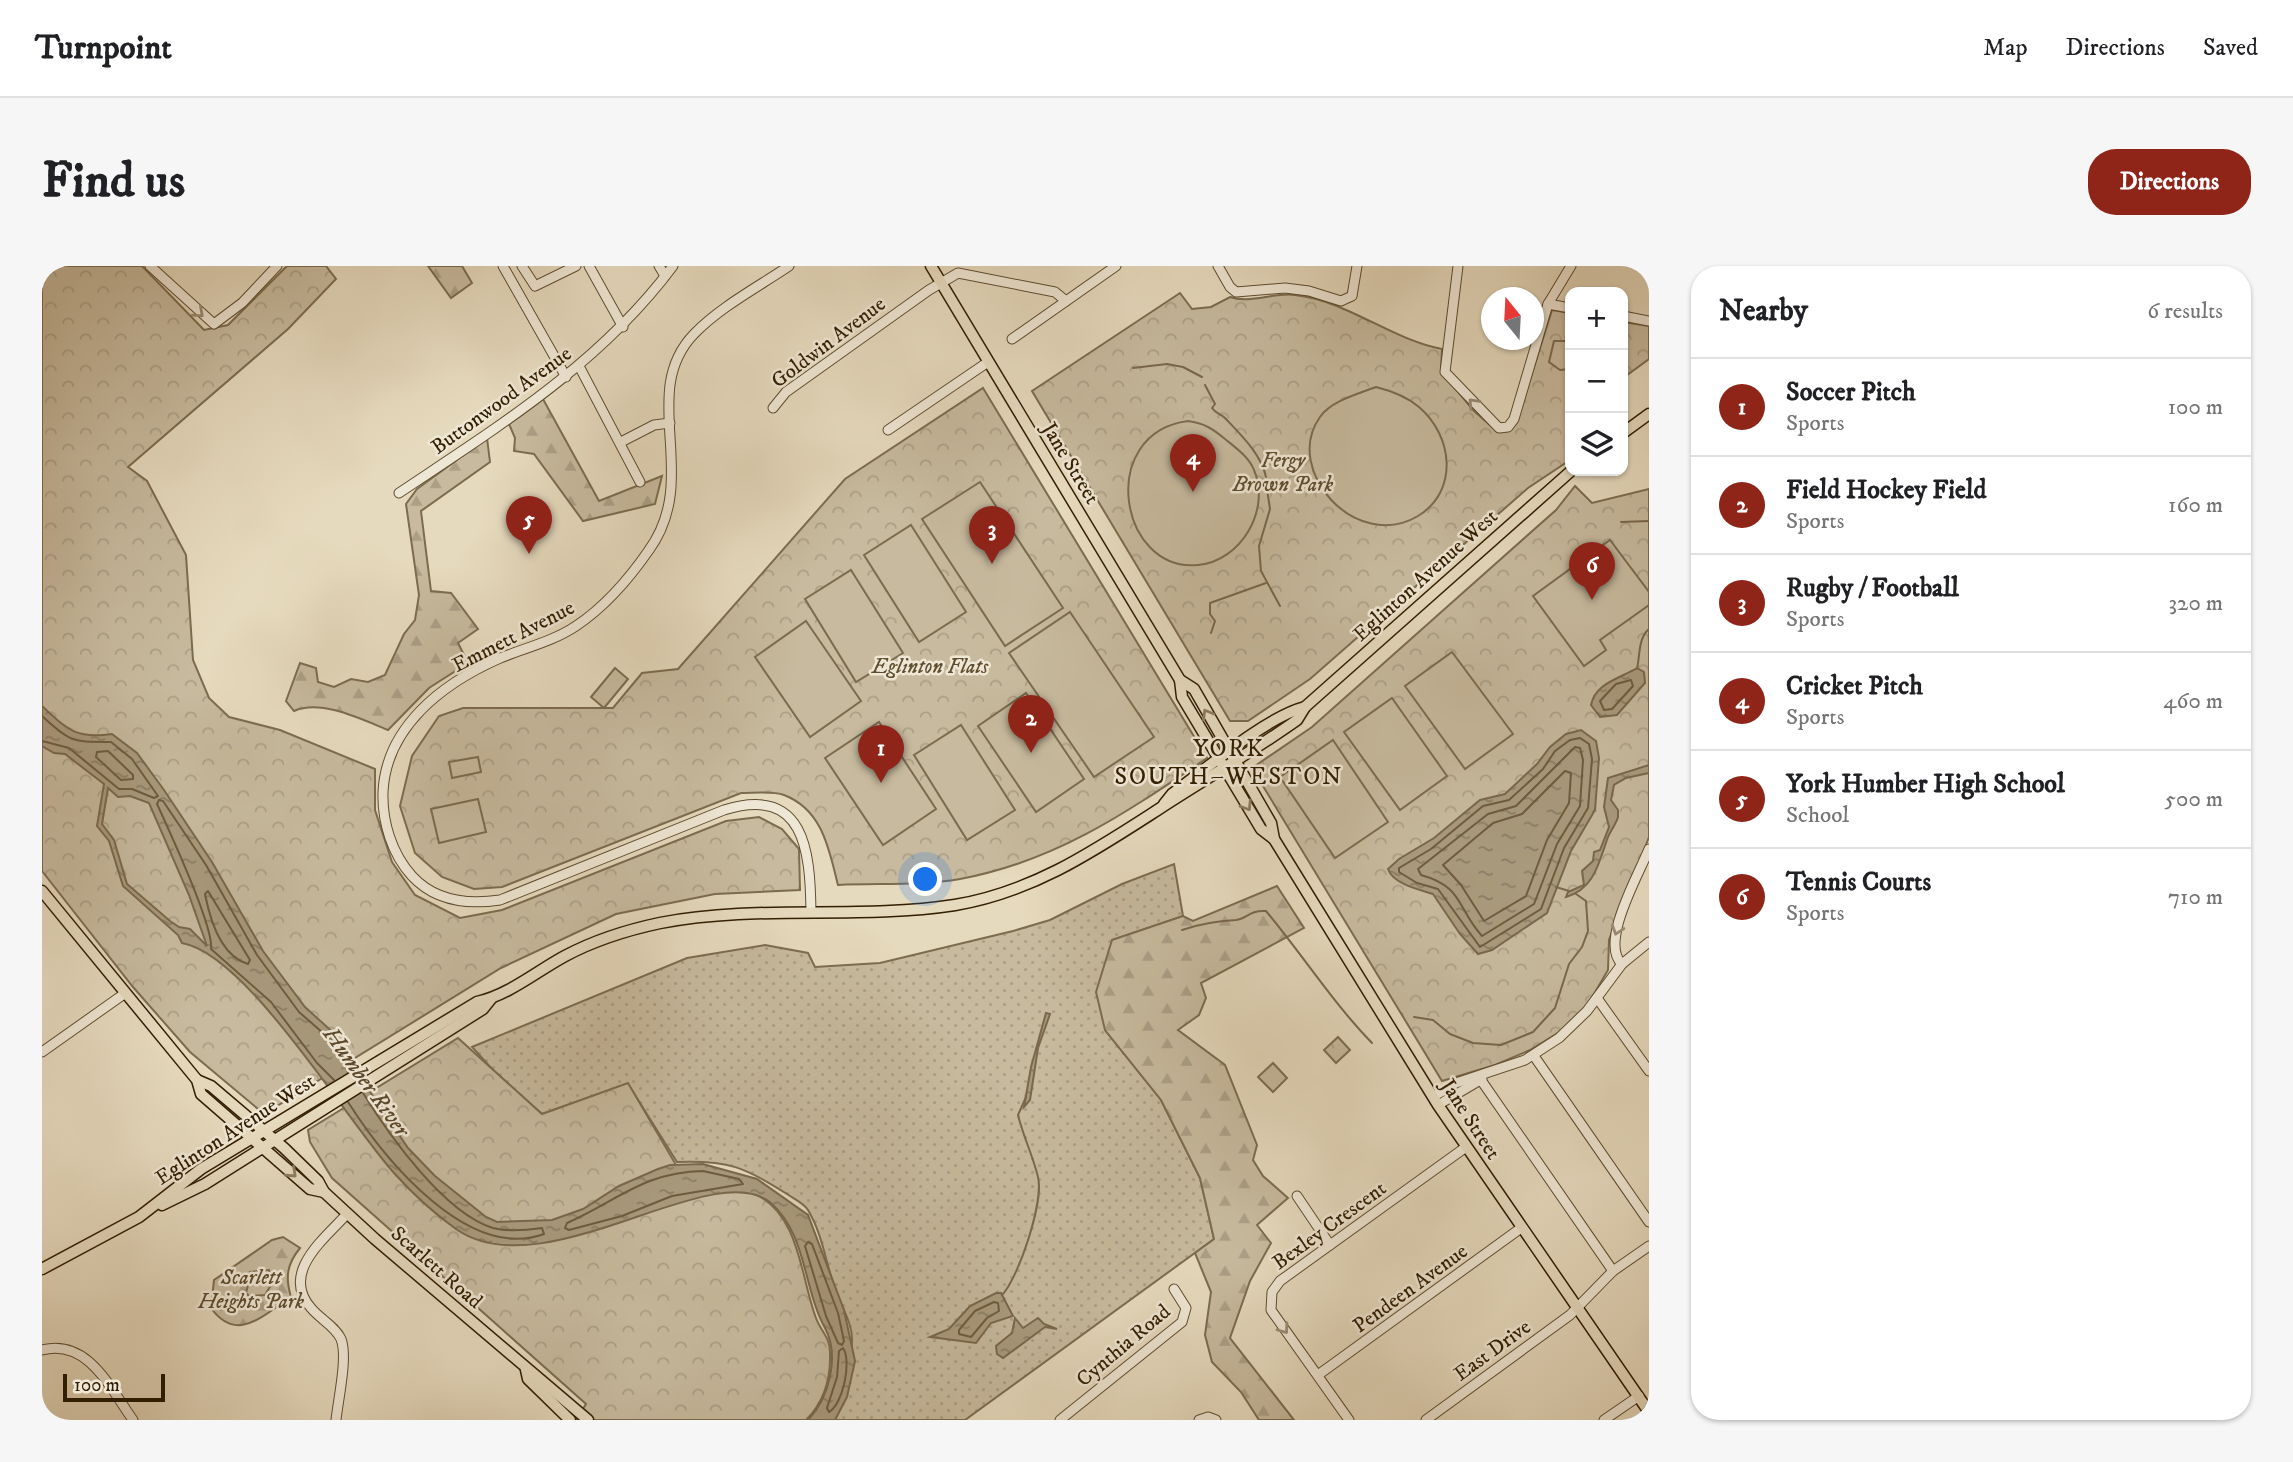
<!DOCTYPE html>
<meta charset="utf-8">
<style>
:root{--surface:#fff;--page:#f6f6f6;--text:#202124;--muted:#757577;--line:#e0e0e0;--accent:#8f2418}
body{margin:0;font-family:"IM FELL DW Pica",serif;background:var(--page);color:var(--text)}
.controls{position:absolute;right:21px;top:21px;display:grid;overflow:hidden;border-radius:14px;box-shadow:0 2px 5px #0004}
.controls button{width:63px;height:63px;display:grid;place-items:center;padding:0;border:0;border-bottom:2px solid var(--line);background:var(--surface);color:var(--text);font:35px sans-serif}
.compass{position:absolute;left:1439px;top:21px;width:63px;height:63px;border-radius:50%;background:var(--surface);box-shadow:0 2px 5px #0004;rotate:342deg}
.scale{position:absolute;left:21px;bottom:18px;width:102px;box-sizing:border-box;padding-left:7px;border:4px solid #321e00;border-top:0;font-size:19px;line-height:24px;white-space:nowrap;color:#321e00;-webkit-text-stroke:5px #efe7d5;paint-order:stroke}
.you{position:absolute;left:884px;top:614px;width:24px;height:24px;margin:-18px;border:5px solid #fff;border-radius:50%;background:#1a73e8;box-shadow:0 0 0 10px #1a73e833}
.badge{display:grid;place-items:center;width:46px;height:46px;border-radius:50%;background:var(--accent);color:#fff;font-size:23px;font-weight:700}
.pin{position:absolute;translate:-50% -58px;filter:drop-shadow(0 2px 4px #0008)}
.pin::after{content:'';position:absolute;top:37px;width:24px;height:21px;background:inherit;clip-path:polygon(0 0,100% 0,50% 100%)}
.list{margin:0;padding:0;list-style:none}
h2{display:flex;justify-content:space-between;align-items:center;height:91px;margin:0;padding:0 28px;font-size:30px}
h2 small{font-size:23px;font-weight:400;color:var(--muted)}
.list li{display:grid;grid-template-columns:46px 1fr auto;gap:21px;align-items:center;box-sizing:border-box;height:98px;padding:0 28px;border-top:2px solid var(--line)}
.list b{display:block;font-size:26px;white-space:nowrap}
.list p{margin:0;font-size:23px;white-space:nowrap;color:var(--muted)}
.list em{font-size:23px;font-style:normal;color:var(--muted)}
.icon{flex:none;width:38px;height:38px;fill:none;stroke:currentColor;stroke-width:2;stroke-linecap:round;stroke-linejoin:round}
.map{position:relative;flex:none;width:1607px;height:1154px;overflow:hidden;border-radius:28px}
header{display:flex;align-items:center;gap:42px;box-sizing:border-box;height:98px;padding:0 35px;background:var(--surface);border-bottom:2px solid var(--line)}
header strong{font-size:33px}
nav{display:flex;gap:38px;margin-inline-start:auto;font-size:24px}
.intro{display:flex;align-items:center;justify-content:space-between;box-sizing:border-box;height:168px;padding:0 42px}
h1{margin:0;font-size:49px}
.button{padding:18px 32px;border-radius:28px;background:var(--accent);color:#fff;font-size:24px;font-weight:700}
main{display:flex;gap:42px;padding:0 42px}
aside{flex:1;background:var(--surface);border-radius:28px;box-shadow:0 2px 5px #0004}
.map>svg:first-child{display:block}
.grass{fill:url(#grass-dots);stroke:#7c6c4f;stroke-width:2}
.forest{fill:url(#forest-firs);stroke:#7c6c4f;stroke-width:2}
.park{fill:url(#park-crowns);stroke:#7c6c4f;stroke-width:2}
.pitch{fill:#c7ba9e;stroke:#7c6c4f;stroke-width:2}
.water{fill:url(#water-ripples);stroke:#79684b;stroke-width:2;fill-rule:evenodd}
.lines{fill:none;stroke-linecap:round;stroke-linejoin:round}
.shore{stroke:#6e5c3e;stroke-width:2}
.stream{stroke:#79684b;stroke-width:2}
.minor-casing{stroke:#5f4d30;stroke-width:11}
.major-casing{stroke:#321e00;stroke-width:13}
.minor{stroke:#efe7d5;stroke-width:9}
.major{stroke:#e6dabe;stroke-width:10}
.oneway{stroke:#9a8d75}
.oneway2{stroke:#8c7c5f}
.labels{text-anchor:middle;stroke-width:5;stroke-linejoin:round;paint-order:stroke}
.street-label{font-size:21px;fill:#321e00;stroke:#efe7d5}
.park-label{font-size:21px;font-style:italic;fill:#5f4d2f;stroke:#efe7d5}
.water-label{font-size:23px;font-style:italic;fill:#5c492c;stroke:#efe7d5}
.quarter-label{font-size:24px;letter-spacing:2px;fill:#321e00;stroke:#efe7d5}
</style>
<header>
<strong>Turnpoint</strong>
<nav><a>Map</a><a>Directions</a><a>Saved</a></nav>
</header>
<div class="intro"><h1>Find us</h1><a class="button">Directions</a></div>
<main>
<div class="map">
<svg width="1607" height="1154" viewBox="0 0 1607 1154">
<defs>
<pattern id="grass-dots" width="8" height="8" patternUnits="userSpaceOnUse" patternTransform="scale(1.75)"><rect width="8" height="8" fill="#c7ba9e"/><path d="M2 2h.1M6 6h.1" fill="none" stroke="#ab9f86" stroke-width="1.8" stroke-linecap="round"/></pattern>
<pattern id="forest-firs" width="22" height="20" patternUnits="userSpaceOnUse" patternTransform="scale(1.75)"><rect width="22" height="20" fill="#c7ba9e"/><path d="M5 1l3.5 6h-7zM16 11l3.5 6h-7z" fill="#ab9f86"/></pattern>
<pattern id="park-crowns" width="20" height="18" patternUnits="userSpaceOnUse" patternTransform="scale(1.75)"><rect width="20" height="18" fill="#c7ba9e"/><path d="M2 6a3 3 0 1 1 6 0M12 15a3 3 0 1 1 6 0" fill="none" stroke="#ab9f86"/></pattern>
<pattern id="water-ripples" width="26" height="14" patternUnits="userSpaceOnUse" patternTransform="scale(1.75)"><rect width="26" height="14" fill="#a99a7d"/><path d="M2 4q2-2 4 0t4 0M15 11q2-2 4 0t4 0" fill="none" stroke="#8a7d64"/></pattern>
</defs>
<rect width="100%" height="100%" fill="#e6dabe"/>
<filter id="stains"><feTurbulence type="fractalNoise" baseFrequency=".00286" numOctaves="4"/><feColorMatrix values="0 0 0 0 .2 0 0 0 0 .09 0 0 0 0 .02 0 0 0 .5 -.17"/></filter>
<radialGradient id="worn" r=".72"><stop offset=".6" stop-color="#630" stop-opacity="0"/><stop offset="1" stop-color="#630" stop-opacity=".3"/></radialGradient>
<path class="grass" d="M1132 598 1141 650 1070 674 1063 764 1119 834 1158 912 1172 973 923 1154H790C799 1128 809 1104 810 1076 811 1058 800 1042 794 1026 784 999 781 969 766 944 762 937 752 933 745 928 703 901 686 894 635 896L586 818 500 848 451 804 430 781 645 692 723 679 766 687 773 701 838 697 971 665 1008 654 1080 618Z"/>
<g class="forest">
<path d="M386 0H420L430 17 409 32Z"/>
<path d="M501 133 557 235 620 210 613 238 541 255 492 188 472 185 473 172 467 158Z"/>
<path d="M445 172 448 196 379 245 389 325 409 327 436 363 416 377 426 397 387 422 346 464C319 453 279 433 252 445L244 435 258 397 274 402 276 416 292 421 309 413 326 416 343 409 362 368 373 354 377 329 364 238 375 223Z"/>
<path d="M1235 620 1262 662 1159 717 1164 732 1157 749 1136 764 1183 799 1215 879 1211 894 1221 910 1246 932 1215 959 1229 977 1208 1015 1188 1072 1252 1154H1217L1199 1126 1170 1096 1163 1069 1169 1026 1153 987 1172 973 1158 912 1119 834 1063 764 1054 726 1070 674 1141 650 1151 655Z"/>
<path d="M241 971 258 982C245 998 243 1011 249 1031 221 1049 195 1078 169 1042L172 1014 230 974Z"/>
</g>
<g class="park">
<path d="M10 0H100L162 64 186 59 245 0H284L294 13 246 63 86 201 105 215 144 289 151 394 167 432 187 451 238 464 333 503V544L350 596 373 629 418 652 460 644 684 555 717 551 740 563 757 583 758 624 673 628 574 648 459 702 222 848 148 786 91 721 0 605V4Z"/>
<path d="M1138 27 1150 43 1169 41 1188 31C1207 38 1232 26 1253 29 1306 35 1348 73 1400 83L1399 105 1431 144 1456 166 1474 158 1510 44 1528 47V194L1486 222 1268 413 1206 455H1188L990 125Z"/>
<path d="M1581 56 1607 60V93L1581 112Z"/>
<path d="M941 122 1165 492C1085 546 1015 595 918 613 879 620 836 617 796 619 787 584 781 544 742 529 731 525 712 527 699 527L460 621 432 623 400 611 373 587 358 540 370 490 397 450 421 442H571L600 407 636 403 803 213Z"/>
<path d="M1533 220 1550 237 1607 223V571L1567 674 1566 704 1545 740 1524 762 1488 784 1453 799 1400 815 1210 502 1270 461 1514 244Z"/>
<path d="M1296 771 1308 784 1294 797 1282 784Z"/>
<path d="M416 772 500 848 586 817 651 928C671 926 697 921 715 929 758 950 759 1013 774 1052 778 1064 788 1071 788 1086 789 1111 782 1136 764 1154H534L544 1138 290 912 268 876 266 864Z"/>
<path d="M227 1004 229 1019 223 1029 207 1030 204 1027 206 1019 211 1017 208 1006Z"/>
</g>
<g class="pitch">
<path d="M1512 75H1528V103L1518 104 1507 96Z"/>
<path d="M1334 121C1350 125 1364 130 1377 141 1411 170 1417 225 1376 250 1314 287 1240 204 1278 151 1289 135 1316 128 1334 121Z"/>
<path d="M1146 155C1162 157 1171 163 1183 173 1194 182 1207 191 1212 204 1229 244 1199 295 1156 299 1077 307 1054 167 1146 155Z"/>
<path d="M938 216 1021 342 963 380 880 253Z"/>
<path d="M869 259 924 346 877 376 822 289Z"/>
<path d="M1568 274 1607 326V339L1558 374 1564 384 1542 400 1491 330Z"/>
<path d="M809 304 861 387 814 416 763 333Z"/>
<path d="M1028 346 1112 471 1052 511 967 387Z"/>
<path d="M764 355 819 435 768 471 713 391Z"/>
<path d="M1410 386 1471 468 1423 503 1363 420Z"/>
<path d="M573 402 586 413 562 442 549 431Z"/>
<path d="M984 427 1042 513 994 546 936 460Z"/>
<path d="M1350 432 1405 510 1358 544 1302 466Z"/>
<path d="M837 456 894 543 841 579 783 492Z"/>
<path d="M919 459 973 544 925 574 872 489Z"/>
<path d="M1291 474 1346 556 1293 592 1238 511Z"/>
<path d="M436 491 439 506 410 512 407 496Z"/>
<path d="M436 533 444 566 397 577 389 543Z"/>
<path d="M1231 797 1245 812 1231 826 1216 811Z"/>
</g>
<g class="water">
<path d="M1595 402 1602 406 1603 417 1575 449 1558 451 1549 439C1553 417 1579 412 1595 402Z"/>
<path d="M0 440C26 464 33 473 70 468L95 487 122 524 170 596 221 685 263 741 295 770 308 796 366 882 393 910 444 951 455 956 510 954 541 943 577 920 616 903 628 899 661 898 715 913 766 949 802 1044 813 1095 805 1131 793 1154H766C787 1132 798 1090 783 1062 761 1022 765 969 729 937 671 888 502 1025 414 963 393 948 369 926 352 907 305 855 205 688 140 677L136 669 81 620 67 575 55 560 62 518 23 488 12 487 0 480ZM66 522 76 531 88 530 107 537 147 629 165 680 148 663 137 661 128 655 85 618 72 574 60 558Z"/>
<path d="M1539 464 1554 475 1557 492 1553 544 1529 585 1505 647 1450 684 1436 688 1418 668 1391 628C1378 624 1351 618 1346 603L1357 593 1392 572 1438 534 1463 528 1495 498 1508 481 1524 468Z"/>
<path d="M1607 499V507L1584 512 1572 519 1569 534 1576 544V551C1574 558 1569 564 1566 571 1557 595 1553 623 1524 631L1526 626 1542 619 1540 605 1551 595 1552 586 1558 584 1567 561 1562 541 1566 512Z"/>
<path d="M1004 747 1008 748 996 782 988 834 982 841 989 801Z"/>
<path d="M954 1027H959L971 1050 949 1057 934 1077 888 1071 907 1063 928 1040Z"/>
<path d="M973 1052 981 1062 996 1052 1002 1058 1015 1063 1003 1061 961 1092 955 1088 954 1080 970 1067Z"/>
</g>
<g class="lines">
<g class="shore">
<path d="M1589 414 1591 420 1570 443 1562 444 1558 435 1574 418Z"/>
<path d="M0 450C29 477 31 476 69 476L90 493 116 530 112 532 90 523H77L27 482 0 475"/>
<path d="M1538 472 1547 478 1550 493 1546 542 1522 582 1499 643 1438 681 1396 623 1375 617 1357 606V602L1389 583 1441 540 1467 534 1501 503 1513 485 1528 474Z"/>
<path d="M1533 481 1538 482 1541 494 1538 540 1515 578 1492 638 1440 670C1414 641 1422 621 1379 609L1376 603 1446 548 1474 540Z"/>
<path d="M66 485 91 509V513L79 514 54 491 55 486Z"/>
<path d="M1523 505 1529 507 1527 537 1505 574 1484 630 1442 655 1419 619 1401 599 1451 557 1480 548Z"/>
<path d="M166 625 208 694 206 698C179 690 168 654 163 628Z"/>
<path d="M292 814 275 797 229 736 169 683C172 662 127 564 115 538L117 534 121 535 164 599 215 689 257 746 289 774 306 806"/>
<path d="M306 836C343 894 426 996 502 968L500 962C485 964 466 966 451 962 402 947 347 869 321 827"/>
<path d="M661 905 697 913 701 918 630 930 580 950 527 964 523 962 525 957C575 935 602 906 661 905Z"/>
<path d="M766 976 770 978 796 1047 802 1075 800 1079 796 1077 784 1050 763 980Z"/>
<path d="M952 1036 956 1037 957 1045 945 1052 929 1071 917 1068V1064L933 1045Z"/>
<path d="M801 1082C810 1095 801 1138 787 1146L785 1142 795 1111 797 1085Z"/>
</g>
<g class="stream">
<path d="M1091 102 1125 98 1141 101 1160 111"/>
<path d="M1163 119 1173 138 1170 142C1174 148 1178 147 1183 152 1199 169 1219 188 1224 211"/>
<path d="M1225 223 1228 243 1217 280 1219 305 1238 340"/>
<path d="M1579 256 1607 255"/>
<path d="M1169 367 1173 355 1168 348V337L1224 317"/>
<path d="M1595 403C1598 390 1596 372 1607 363"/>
<path d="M1514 621 1527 625"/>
<path d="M1140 664C1157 658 1176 655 1194 654 1205 653 1207 644 1224 645 1260 688 1291 737 1330 777"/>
<path d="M1372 751 1391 754 1408 768 1431 777 1459 779 1491 766 1513 742 1527 698 1540 681 1546 665 1544 635 1534 628"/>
<path d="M960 1029C977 1011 1002 935 996 911 991 890 981 870 976 849L984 831"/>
</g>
<g class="minor-casing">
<g id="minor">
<path d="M108 0 172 58 200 37 235 0"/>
<path d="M461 0 524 111"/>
<path d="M480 0 493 20 534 0"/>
<path d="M547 0 581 61"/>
<path d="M617 0 623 10"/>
<path d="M747 0C716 21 678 41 652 68 595 127 660 211 607 284 587 313 564 340 534 360 510 376 482 382 456 393 400 418 344 461 341 526 340 556 350 588 370 610 393 635 425 639 458 634L682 544C763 519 768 585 769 645"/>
<path d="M1176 0 1188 21 1194 26 1243 22 1267 25 1299 35 1310 30 1315 0"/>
<path d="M1416 0 1403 106 1457 162 1466 161 1472 153 1506 38 1529 0"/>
<path d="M1506 38 1528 42"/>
<path d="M1581 50 1607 55"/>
<path d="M970 73 1074 0"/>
<path d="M537 100 598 216"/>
<path d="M731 142 744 126 887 24 916 7 1013 26 1024 35"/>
<path d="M846 164 946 96"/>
<path d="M579 176 612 159 628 157"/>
<path d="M357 227C457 160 558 98 631 0"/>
<path d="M1580 698C1557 677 1597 608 1607 583"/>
<path d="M1555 732 1607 805"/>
<path d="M0 786 82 728"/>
<path d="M1492 790 1607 956"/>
<path d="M1439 814 1571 1005"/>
<path d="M1391 831 1414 817 1483 794 1517 772 1545 745 1580 698 1607 676"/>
<path d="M1396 839 1440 813"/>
<path d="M1255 930 1288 979"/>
<path d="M0 1084C46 1072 68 1122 91 1154"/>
<path d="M1276 1109 1479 962"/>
<path d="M294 1154C296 1134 306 1091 299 1073 293 1060 278 1053 269 1042 238 1007 282 973 305 948"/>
<path d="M1018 1154 1140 1056 1144 1042 1132 1023"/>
<path d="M1157 1154 1166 1151 1174 1154"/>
<path d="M1307 1154 1229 1044 1230 1026 1238 1015 1424 881"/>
<path d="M1384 1154 1528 1049 1571 1005 1607 980"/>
<path d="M1562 1154 1597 1130"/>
</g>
</g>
<g class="major-casing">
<g id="major">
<path d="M889 0 1138 414 1152 423 1229 557 1232 573"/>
<path d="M1581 167 1607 148"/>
<path d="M1138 414 1140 431 1219 563 1232 573 1396 839 1607 1146"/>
<path d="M1122 538 1130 528C1164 503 1224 451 1263 441"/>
<path d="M0 625 155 814 159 828 268 923 282 926"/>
<path d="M155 814 169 820 242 882 276 915 282 926 333 973 546 1154"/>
<path d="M120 939 163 918 441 743 449 733"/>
<path d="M0 1003 97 951 159 903 435 736C467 729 495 705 523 690 553 674 585 664 618 657 716 638 815 654 913 639 991 626 1052 585 1117 543 1163 513 1210 486 1255 454L1263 441 1529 205"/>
<path d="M484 1104 486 1113 528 1154"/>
</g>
</g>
<use href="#minor" class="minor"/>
<use href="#major" class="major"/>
</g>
<defs><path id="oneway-chevron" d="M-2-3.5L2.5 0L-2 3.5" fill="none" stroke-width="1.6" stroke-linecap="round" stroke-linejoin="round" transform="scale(1.75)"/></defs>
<g class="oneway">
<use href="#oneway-chevron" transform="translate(157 47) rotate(42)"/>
<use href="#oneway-chevron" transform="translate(1431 137) rotate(-133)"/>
<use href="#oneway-chevron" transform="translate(1575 664) rotate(108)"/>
<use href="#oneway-chevron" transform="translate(1242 1063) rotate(54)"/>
</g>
<g class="oneway2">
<use href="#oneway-chevron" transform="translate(1165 448) rotate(-120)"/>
<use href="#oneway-chevron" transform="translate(1205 540) rotate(58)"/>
<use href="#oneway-chevron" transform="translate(250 907) rotate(43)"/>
</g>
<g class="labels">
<g class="street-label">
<text transform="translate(786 76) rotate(-37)" y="7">Goldwin Avenue</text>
<text transform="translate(459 134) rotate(-36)" y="7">Buttonwood Avenue</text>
<text transform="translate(1029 197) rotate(59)" y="7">Jane Street</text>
<text transform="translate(1383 309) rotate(-42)" y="7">Eglinton Avenue West</text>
<text transform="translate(471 370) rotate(-27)" y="7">Emmett Avenue</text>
<text transform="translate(1429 853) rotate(57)" y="7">Jane Street</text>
<text transform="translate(193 863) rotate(-33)" y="7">Eglinton Avenue West</text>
<text transform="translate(1287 959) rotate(-36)" y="7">Bexley Crescent</text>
<text transform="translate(395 1001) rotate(41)" y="7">Scarlett Road</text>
<text transform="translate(1368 1022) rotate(-36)" y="7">Pendeen Avenue</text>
<text transform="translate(1081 1079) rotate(-40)" y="7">Cynthia Road</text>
<text transform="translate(1450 1084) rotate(-36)" y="7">East Drive</text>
</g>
<g class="park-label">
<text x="1241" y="201">Fergy<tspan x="1241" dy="24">Brown Park</tspan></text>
<text x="888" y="407">Eglinton Flats</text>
<text x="209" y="1018">Scarlett<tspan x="209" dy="24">Heights Park</tspan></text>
</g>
<g class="water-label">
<text transform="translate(325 815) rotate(54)" y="8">Humber River</text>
</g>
<g class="quarter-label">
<text x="1187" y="490">YORK<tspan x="1187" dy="28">SOUTH–WESTON</tspan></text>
</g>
</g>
<rect width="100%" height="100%" filter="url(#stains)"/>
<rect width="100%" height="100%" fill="url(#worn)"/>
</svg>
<div class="controls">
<button>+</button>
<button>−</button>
<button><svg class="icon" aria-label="layers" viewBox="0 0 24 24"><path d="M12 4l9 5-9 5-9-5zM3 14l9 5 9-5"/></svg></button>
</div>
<svg class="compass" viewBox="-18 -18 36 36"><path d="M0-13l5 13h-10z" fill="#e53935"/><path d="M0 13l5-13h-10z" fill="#757577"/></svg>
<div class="scale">100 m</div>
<div class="you"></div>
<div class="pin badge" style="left:839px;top:517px">1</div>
<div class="pin badge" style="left:989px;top:487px">2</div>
<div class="pin badge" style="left:950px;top:298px">3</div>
<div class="pin badge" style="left:1151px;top:226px">4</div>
<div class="pin badge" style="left:487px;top:288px">5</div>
<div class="pin badge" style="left:1550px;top:334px">6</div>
</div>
<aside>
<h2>Nearby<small>6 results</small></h2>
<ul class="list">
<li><span class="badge">1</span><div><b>Soccer Pitch</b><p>Sports</p></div><em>100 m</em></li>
<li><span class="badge">2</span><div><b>Field Hockey Field</b><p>Sports</p></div><em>160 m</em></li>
<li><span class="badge">3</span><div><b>Rugby / Football</b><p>Sports</p></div><em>320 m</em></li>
<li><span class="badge">4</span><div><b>Cricket Pitch</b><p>Sports</p></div><em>460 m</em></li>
<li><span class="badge">5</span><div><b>York Humber High School</b><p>School</p></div><em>500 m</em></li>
<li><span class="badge">6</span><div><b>Tennis Courts</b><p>Sports</p></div><em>710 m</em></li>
</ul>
</aside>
</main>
